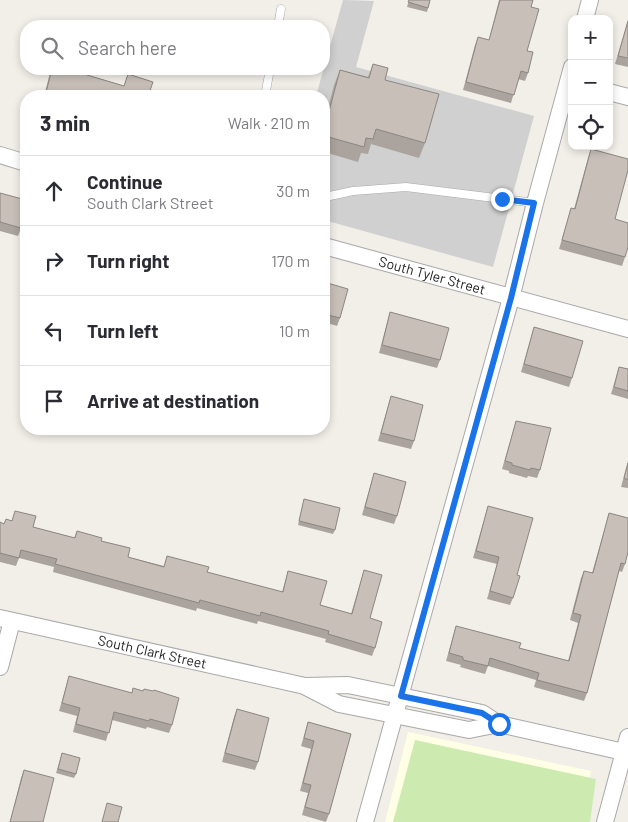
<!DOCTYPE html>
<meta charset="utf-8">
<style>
:root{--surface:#fff;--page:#f7f7f7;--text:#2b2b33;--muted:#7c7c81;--line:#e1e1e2}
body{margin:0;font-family:Barlow,sans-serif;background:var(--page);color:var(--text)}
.controls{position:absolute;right:15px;top:15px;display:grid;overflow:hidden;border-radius:10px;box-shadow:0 2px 8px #0003}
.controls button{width:45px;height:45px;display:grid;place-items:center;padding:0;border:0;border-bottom:1px solid var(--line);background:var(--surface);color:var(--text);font:25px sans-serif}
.stop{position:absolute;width:15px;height:15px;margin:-11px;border:4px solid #1a73e8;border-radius:50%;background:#fff}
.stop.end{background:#1a73e8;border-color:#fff;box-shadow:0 1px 5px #0008}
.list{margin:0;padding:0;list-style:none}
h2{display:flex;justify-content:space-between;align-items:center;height:65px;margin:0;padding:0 20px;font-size:21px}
h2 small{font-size:16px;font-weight:400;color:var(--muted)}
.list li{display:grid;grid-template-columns:32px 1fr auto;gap:15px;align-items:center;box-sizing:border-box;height:70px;padding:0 20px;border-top:1px solid var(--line)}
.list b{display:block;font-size:19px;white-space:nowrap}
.list p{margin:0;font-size:16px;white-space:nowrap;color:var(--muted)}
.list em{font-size:16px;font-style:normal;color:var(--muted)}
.icon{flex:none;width:28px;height:28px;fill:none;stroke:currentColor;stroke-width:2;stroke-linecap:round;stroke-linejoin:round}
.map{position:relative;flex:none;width:628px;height:822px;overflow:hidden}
.search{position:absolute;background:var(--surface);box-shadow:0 2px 8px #0003;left:20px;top:20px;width:310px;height:55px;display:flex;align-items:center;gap:12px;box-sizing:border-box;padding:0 18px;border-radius:20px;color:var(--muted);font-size:19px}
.panel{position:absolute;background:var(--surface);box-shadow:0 2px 8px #0003;left:20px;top:90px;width:310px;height:345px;border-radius:20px}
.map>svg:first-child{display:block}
.education{fill:#ffffe5}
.religious{fill:#d0d0d0}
.grass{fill:#cdebb0}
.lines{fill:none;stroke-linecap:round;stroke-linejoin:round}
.lane-casing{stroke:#a9a9a9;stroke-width:9}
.street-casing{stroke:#a9a9a9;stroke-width:18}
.lane{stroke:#fff;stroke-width:8}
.street{stroke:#fff;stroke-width:16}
.wall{fill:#aba49e}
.building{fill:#c7bfb8;stroke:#8b8681}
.route{stroke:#1a73e8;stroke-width:6}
.labels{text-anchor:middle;stroke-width:4;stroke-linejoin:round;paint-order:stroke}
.street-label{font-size:14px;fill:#222;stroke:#fff}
</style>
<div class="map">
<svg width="628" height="822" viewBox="0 0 628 822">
<rect width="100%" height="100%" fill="#f2efe9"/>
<path class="education" d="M408 732 591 771 577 822H385Z"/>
<path class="religious" d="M343 0 374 1 356 67 534 116 493 267 324 220V96H316Z"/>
<path class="grass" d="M415 740 596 779 590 822H393Z"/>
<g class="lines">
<g class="lane-casing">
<g id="lane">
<path d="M278 26 281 9"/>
<path d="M265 96 270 69"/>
<path d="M324 199 325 197 353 191 406 187 535 203"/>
</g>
</g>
<g class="street-casing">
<g id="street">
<path d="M585 19 590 0"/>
<path d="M609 92 628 97"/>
<path d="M0 155 26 163"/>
<path id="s1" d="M324 246 628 329"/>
<path id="s2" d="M0 618 305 686 348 685 482 713 499 724 628 753"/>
<path d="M0 667 12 621"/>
<path d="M306 687 339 704 469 730 499 724"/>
<path d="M365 822 511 298 535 203 572 67"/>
<path d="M605 822 628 737"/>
</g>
</g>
<use href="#lane" class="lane"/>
<use href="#street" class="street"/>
</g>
<g class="wall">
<path d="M409 0H430L427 12 407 7Z"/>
<path d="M499 0H533L531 7 527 51 528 73 525 81 518 79 511 103 463 90 475 45 478 37 489 40Z"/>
<path d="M628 20V67L615 64Z"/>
<path d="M373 64 385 80 425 143 419 158 371 144 368 154 361 153 358 162 324 152V124L334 85 340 70 368 77Z"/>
<path d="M51 69H78L77 72 124 86 128 74 148 96H44Z"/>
<path d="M591 149 615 219 625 257 622 266 559 249 571 208 574 209 588 158Z"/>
<path d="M0 193 21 228 18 236 0 231Z"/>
<path d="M324 282 340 318 337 326 324 322Z"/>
<path d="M390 312 440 360 437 368 379 353Z"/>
<path d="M534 327 572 378 569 387 521 372Z"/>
<path d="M619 367 628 369V399L611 394Z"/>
<path d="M391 396 414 441 411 449 378 441Z"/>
<path d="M516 421 540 470 537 478 528 476 527 478 509 473V471L502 469Z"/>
<path d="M628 461V488L621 487Z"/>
<path d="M374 473 397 516 394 524 362 515Z"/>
<path d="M304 499 335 530 333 534 298 525Z"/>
<path d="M488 506 513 598 510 605 487 599 497 564 473 558Z"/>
<path d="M15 511 33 527 74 538 77 531 101 541 128 557 164 566 167 556 207 572 282 592 288 571 320 605 351 614 364 570 370 618 375 648 372 656 325 642 326 639 258 621 257 624 197 608 196 611 53 572 54 567 19 558 16 566 0 562V522L4 524 12 521Z"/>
<path d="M609 513 625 564 622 572 619 571 587 693 584 701 534 687 536 680 488 666 485 674 460 667 461 665 446 661 456 626 519 648 568 661 578 623 570 620 581 578 584 571 592 573Z"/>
<path d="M69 676 172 725 169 733 147 727 146 729 112 720 106 741 73 732 77 716 59 711Z"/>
<path d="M237 709 258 762 255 770 222 762 234 717Z"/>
<path d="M308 722 351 734 329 814 326 822 302 815 308 793 300 791 311 749 301 746Z"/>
<path d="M62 753 76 774 74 778 56 773Z"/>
<path d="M24 770 43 822H10L21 778Z"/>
</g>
<g class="building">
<path d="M409 0H430L428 8 408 2Z"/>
<path d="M500 0H533L531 7 539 9 527 51 533 52 528 73 521 71 514 95 466 82 478 37 489 40Z"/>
<path d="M628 21V58L618 56Z"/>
<path d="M373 64 388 68 385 80 439 94 425 143 376 129 373 139 366 138 364 147 325 136 327 131 324 130 340 70 369 78Z"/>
<path d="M52 69H78L77 72 124 86 128 74 153 82 148 96H60L46 92Z"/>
<path d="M591 149 628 159V170L615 219 628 223V247L625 257 562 240 571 208 575 209Z"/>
<path d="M0 193 26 200V210L21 228 0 222Z"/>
<path d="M324 282 348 289 340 318 324 314Z"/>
<path d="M390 312 449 328 440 360 382 345Z"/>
<path d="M534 327 583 341 572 378 524 364Z"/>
<path d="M619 367 628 369V391L614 387Z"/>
<path d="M391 396 423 405 414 441 381 433Z"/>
<path d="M516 421 551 428 540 470 531 468 530 470 512 465V463L505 461Z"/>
<path d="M628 463V480L624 478Z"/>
<path d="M374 473 406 482 397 516 365 507Z"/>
<path d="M304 499 340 508 335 530 299 521Z"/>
<path d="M488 506 533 518 517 575 520 576 513 598 490 591 499 557 476 551Z"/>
<path d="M15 511 36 516 33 527 75 538 77 531 102 538 101 541 130 548 128 557 164 567 167 556 209 567 207 572 283 592 288 571 327 581 320 605 352 614 364 570 382 575 370 618 382 622 375 648 328 634 329 631 261 612 260 616 200 600 199 603 55 564 57 559 21 550 19 558 0 553V522L4 524 6 519 12 521Z"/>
<path d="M609 513 628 518V552L625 564 621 563 587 693 537 680 539 673 490 658 488 666 463 660V657L449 653 456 626 521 643 519 648 569 661 581 615 573 613 584 571 593 573Z"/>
<path d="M69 676 132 693 133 688 143 691 144 689 153 691 154 690 179 698 172 725 150 719 149 721 114 712 109 733 76 724 80 708 62 703Z"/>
<path d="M237 709 269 718 258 762 225 753Z"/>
<path d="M308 722 351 734 329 814 305 807 311 785 303 783 314 741 304 738Z"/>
<path d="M62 753 80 758 76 774 58 769Z"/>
<path d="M24 770 54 778 43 822H10Z"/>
<path d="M107 803 122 807 118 822H102Z"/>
</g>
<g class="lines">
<path class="route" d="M499 724 482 713 401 696 511 298 534 203 502 199"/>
</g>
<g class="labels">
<g class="street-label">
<text dy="5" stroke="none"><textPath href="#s1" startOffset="112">South Tyler Street</textPath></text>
<text dy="5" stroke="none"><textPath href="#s2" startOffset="156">South Clark Street</textPath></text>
</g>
</g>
</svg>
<div class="controls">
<button>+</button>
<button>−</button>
<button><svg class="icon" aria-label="locate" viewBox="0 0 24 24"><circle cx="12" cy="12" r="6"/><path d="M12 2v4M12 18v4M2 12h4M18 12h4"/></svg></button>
</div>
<div class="stop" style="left:499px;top:724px"></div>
<div class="stop end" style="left:502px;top:199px"></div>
<div class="search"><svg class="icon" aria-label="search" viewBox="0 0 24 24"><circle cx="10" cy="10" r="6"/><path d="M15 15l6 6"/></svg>Search here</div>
<section class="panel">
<h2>3 min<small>Walk · 210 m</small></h2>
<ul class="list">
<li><svg class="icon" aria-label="ahead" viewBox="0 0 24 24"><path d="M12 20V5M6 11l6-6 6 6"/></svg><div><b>Continue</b><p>South Clark Street</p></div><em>30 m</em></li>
<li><svg class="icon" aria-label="right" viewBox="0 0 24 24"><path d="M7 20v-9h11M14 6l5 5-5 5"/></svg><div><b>Turn right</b></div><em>170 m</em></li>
<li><svg class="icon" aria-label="left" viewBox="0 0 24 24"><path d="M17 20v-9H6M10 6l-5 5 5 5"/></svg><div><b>Turn left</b></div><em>10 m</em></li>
<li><svg class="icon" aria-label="arrive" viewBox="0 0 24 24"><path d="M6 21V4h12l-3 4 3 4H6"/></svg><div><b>Arrive at destination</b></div></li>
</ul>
</section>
</div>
